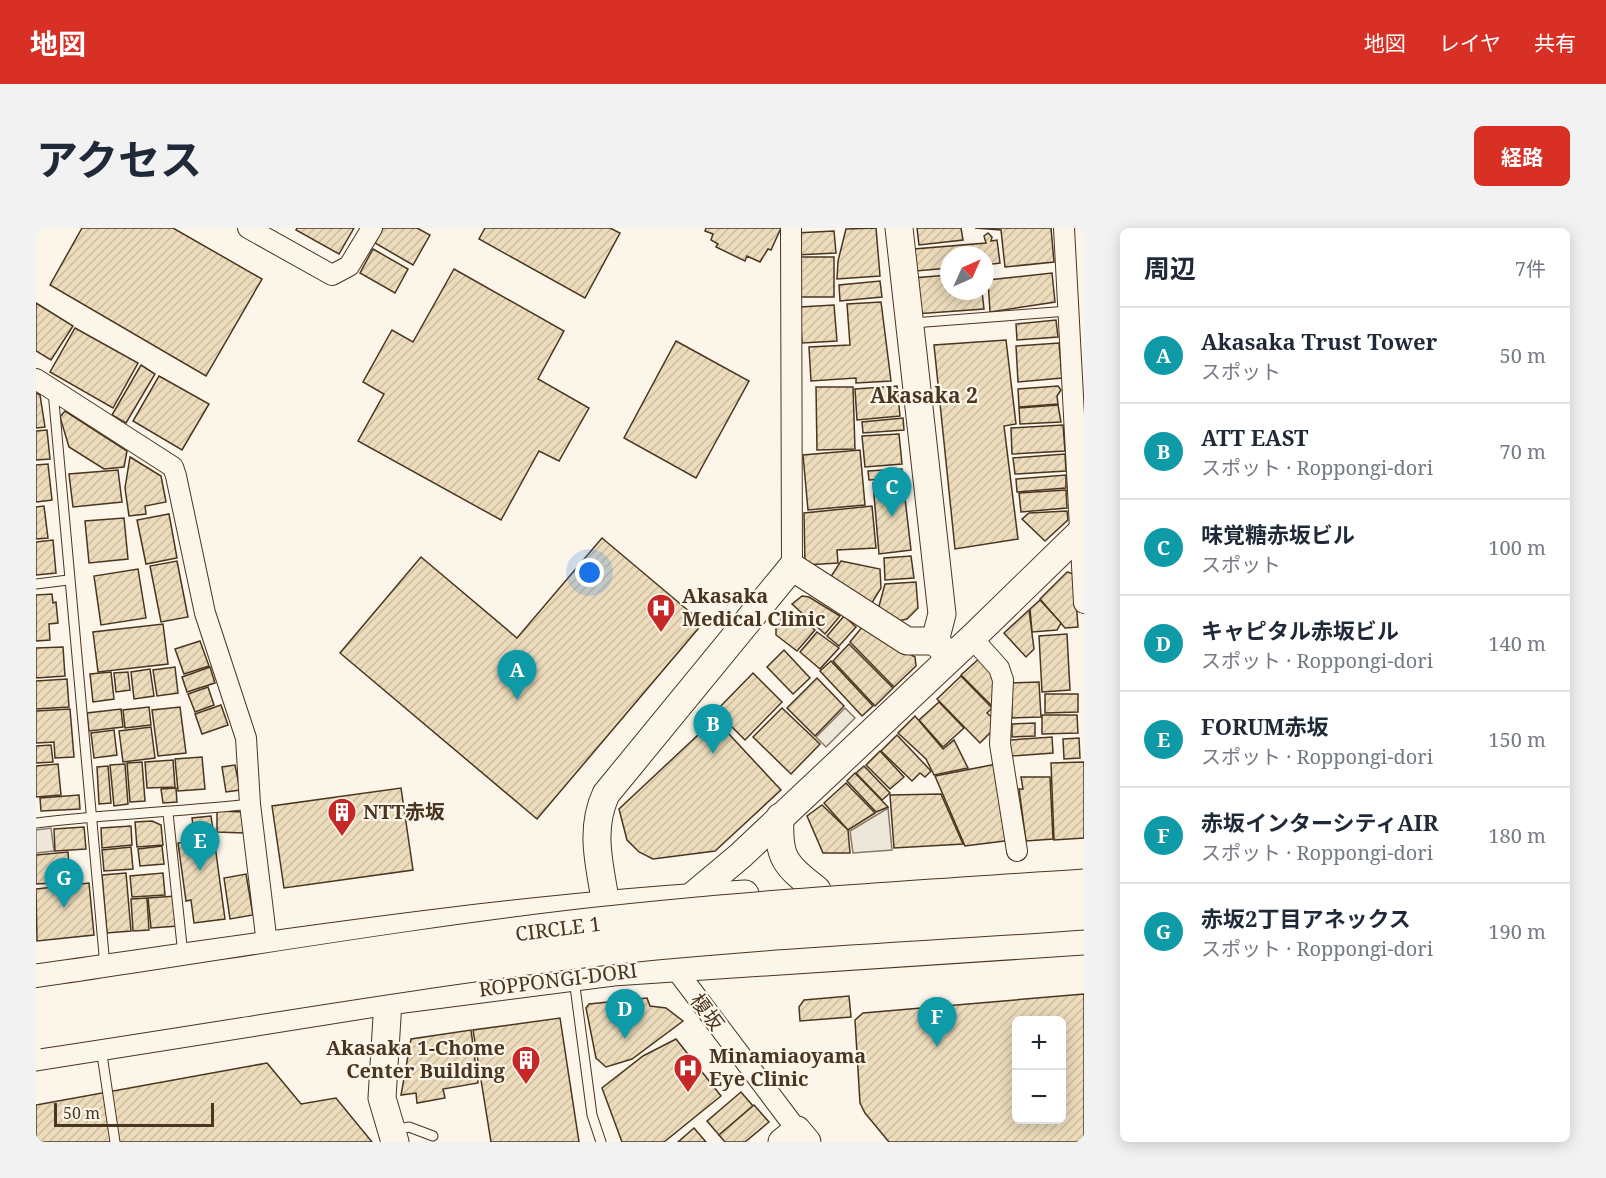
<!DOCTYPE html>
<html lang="ja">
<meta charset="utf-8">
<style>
:root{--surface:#fff;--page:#f2f2f3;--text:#1f2937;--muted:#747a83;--line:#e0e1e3;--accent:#d93025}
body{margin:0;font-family:"Noto Serif","Noto Sans JP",serif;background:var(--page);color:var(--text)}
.controls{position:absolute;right:18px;bottom:18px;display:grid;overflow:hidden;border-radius:9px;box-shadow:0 3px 15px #0003}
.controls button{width:54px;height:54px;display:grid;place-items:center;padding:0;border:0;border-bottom:2px solid var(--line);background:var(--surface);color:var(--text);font:30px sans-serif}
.compass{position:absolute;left:904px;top:18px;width:54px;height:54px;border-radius:50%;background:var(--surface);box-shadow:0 3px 15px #0003;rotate:45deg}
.scale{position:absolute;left:18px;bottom:15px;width:160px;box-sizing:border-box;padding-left:6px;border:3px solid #4a3520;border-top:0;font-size:16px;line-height:21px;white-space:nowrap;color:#4a3520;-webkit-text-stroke:4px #fbf6e9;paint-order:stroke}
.you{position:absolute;left:554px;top:345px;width:21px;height:21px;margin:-15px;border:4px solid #fff;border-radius:50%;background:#1a73e8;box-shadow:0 0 0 9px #1a73e833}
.badge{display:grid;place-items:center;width:39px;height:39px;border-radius:50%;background:var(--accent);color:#fff;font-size:20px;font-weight:700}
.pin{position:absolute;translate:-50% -50px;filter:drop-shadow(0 2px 3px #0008)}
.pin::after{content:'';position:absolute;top:32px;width:21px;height:18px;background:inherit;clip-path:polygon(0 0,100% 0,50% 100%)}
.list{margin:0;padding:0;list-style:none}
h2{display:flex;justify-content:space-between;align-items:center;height:78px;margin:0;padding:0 24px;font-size:26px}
h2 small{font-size:20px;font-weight:400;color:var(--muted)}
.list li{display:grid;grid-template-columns:39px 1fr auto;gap:18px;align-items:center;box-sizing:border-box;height:96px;padding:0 24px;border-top:2px solid var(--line)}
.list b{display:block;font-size:22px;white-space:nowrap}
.list p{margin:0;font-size:20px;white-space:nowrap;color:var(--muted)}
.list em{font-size:20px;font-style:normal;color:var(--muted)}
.map{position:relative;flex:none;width:1048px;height:914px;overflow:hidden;border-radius:9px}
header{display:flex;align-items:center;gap:36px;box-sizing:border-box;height:84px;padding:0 30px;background:var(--accent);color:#fff}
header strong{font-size:28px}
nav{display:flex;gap:33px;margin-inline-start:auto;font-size:21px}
.intro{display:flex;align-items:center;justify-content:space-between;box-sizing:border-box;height:144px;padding:0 36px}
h1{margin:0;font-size:42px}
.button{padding:15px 27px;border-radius:9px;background:var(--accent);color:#fff;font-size:21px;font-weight:700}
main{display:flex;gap:36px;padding:0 36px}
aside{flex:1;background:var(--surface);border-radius:9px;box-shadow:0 3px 15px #0003}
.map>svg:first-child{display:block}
.parking{fill:#ede7d9;stroke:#887966;stroke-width:1.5}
.building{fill:url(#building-hatch);stroke:#4a3520;stroke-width:1.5;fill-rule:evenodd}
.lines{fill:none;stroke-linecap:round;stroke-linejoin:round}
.lane-casing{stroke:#4a3520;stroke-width:11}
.street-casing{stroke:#4a3520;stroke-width:22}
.secondary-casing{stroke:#4a3520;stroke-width:29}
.lane{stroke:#fbf6e9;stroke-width:9}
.street{stroke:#fbf6e9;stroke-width:20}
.secondary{stroke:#fbf6e9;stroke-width:27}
.highway-bridge-casing{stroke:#4a3520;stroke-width:35;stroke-linecap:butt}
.highway-bridge{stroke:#fbf6e9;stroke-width:33}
.labels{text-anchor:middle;stroke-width:4.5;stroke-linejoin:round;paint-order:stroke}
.poi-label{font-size:20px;font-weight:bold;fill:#4a3520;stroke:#fbf6e9;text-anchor:start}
.street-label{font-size:20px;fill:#4a3520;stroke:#fbf6e9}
.neighbourhood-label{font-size:21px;font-weight:bold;fill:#4a3520;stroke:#fbf6e9}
</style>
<header>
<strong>地図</strong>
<nav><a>地図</a><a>レイヤ</a><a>共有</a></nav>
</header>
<div class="intro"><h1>アクセス</h1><a class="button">経路</a></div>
<main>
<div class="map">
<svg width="1048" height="914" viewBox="0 0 1048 914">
<defs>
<pattern id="building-hatch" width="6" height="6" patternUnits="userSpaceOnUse" patternTransform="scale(1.5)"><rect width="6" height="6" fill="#ecdcbc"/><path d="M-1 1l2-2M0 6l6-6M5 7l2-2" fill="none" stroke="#ccbda1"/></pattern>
</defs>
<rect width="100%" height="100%" fill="#fbf6e9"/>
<g class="parking">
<path d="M809 480 819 490 790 519 780 509Z"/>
<path d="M852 580 856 622 817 625 814 603Z"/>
<path d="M15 600 18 623 0 625V602Z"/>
</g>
<g class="building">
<path d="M46 0H137L226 51 170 148 14 57Z"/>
<path d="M261 0H318L303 26 260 2Z"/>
<path d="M347 0H381L394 7 377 37 339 15Z"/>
<path d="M449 0H574L584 5 549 70 443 11Z"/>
<path d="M670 0H745L735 22 732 21 724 34 711 28 709 33 680 19 682 16 675 12 677 6 669 3Z"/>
<path d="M840 0 844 48 801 51 802 33 810 1Z"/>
<path d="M881 0H925L927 12 883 17Z"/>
<path d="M939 0H1015L1018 34 969 39 965 2Z"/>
<path d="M798 3 800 25 760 27 759 5Z"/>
<path d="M952 5 956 9 955 13 961 12 964 35 949 37V27H913V40L880 43 878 21 950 15 948 8Z"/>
<path d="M337 21 372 41 359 65 324 45Z"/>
<rect x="759" y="29" width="39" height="40"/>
<path d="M418 41 528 103 502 151 553 180 523 233 503 223 465 292 322 213 348 166 327 154 356 102 377 114Z"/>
<path d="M1016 45 1019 74 954 84 952 52Z"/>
<path d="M913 47V63H946L948 81 879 86 876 50Z"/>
<path d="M844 53 846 69 804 73 803 57Z"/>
<path d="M845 74 855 153 820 155V150L775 153 773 119 814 117 811 76Z"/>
<path d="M0 75 37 98 15 132 0 123Z"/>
<path d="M798 77 801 113 766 115 764 79Z"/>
<path d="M1020 92 1022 109 981 112 980 96Z"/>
<path d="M39 100 102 135 77 180 14 144Z"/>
<path d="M970 112 980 196 968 198 982 311 919 321 898 117Z"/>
<path d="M640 113 713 153 660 250 588 210Z"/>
<path d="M1023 115 1026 150 982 154 980 118Z"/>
<path d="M105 137 119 146 90 195 76 187Z"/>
<path d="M123 148 173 176 146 222 97 193Z"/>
<path d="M861 158 864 188 821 192 819 161Z"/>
<path d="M1022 158 1025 162 1021 168 1022 176 983 179 982 161Z"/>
<path d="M780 159H817L819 221 781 222Z"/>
<path d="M0 165 4 167 9 199 0 200Z"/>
<path d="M1022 177 1025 194 984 196 983 180Z"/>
<path d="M29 183 91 223 88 239 68 241 33 219 24 189Z"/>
<path d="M867 190 868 202 827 205 826 194Z"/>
<path d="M1027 197 1029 223 976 226 975 200Z"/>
<path d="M11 202 14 231 0 232V203Z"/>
<path d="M863 206 866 236 829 239 826 208Z"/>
<path d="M824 222 829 277 772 282 767 227Z"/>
<path d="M1029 226 1030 243 979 246 977 230Z"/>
<path d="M94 229 125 248 130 274 109 278 110 286 93 288 89 260Z"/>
<path d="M12 236 16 272 0 274V237Z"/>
<path d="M866 241 867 250 833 252 832 243Z"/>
<path d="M82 242 86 274 37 279 33 246Z"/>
<path d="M1030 247V260L981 264 980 251Z"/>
<path d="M867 253 875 322 843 326 837 255Z"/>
<path d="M1030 262 1031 280 985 284 983 265Z"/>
<path d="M8 278 12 310 0 311V279Z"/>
<path d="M836 278 840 320 801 322 802 335 769 337 768 285Z"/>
<path d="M1031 283 1032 292 1009 313 986 291 993 285Z"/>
<path d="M133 286 141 330 110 336 101 292Z"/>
<path d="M88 290 92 331 53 335 49 293Z"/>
<path d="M566 310 667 395 501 591 304 425 385 329 481 410Z"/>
<path d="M17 312 20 345 0 347V314Z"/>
<path d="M875 328 878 350 849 352 848 330Z"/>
<path d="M141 333 152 389 125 394 114 338Z"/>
<path d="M805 333 844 341 845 360 834 378 792 353Z"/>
<path d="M102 341 110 390 65 397 58 348Z"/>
<path d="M1031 344 1038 346 1042 399 1029 400 1004 371Z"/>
<path d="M880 354 882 380 871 391 862 393 842 382 849 356Z"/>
<path d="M16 366 17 375 20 374 22 395 13 396 14 412 0 413V367Z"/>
<path d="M766 368 773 369 804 388 789 406 756 376Z"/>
<path d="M1004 372 1025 395 1021 402 996 404 994 381Z"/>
<path d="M993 382 998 421 990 429 968 405Z"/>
<path d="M758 386 779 402 761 423 740 407V398L748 387 753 392Z"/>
<path d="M808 388 820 399 803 418 791 408Z"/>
<path d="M127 396 132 436 62 444 57 404Z"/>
<path d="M827 398 879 429 880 438 858 459 814 414Z"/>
<path d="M781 404 803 420 784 441 764 424Z"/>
<path d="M1031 406 1034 462 1006 464 1003 408Z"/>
<path d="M164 413 173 438 148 446 139 421Z"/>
<path d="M813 416 857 460 839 478 797 433Z"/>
<path d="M27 419 29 448 0 450V420Z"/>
<path d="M748 422 774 450 757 466 731 439Z"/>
<path d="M946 428 961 444 962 472 956 478 925 447Z"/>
<path d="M795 433 837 478 826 488 784 443Z"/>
<path d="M139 439 142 465 121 468 117 442Z"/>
<path d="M174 439 179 455 151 464 146 449Z"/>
<path d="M114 441 118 468 98 471 95 444Z"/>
<path d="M75 444 78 471 57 474 54 446Z"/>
<path d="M92 444 94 462 80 464 78 445Z"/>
<path d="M717 445 746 474 709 512 680 483Z"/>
<path d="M925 448 956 480 951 485 963 496 944 515 901 471Z"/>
<path d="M781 450 808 478 779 508 751 480Z"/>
<path d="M31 451 33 479 0 481V453Z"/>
<path d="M1003 454 1005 489 976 490 975 455Z"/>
<path d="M172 459 178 477 159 484 152 466Z"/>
<path d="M1009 466H1042V484L1009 485Z"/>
<path d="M903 474 928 500 907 519 883 492Z"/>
<path d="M185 477 192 497 166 506 159 486Z"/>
<path d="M113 479 115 497 89 500 87 482Z"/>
<path d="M144 479 150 525 122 528 116 482Z"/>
<path d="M746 480 784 516 755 546 717 509Z"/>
<path d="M34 481 38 529 19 530 18 514 0 515V483Z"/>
<path d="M85 481 87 499 53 503 51 485Z"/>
<path d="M1006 487H1041L1042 505 1006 506Z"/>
<path d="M879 488 907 521 918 512 932 540 898 547 890 531 862 505Z"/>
<path d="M679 491 745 562 679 623 617 631 603 624 591 612 583 581Z"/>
<path d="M999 495V508L976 509V496Z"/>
<path d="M115 499 119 530 87 534 83 503Z"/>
<path d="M78 502 81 527 58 530 55 505Z"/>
<path d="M861 507 895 543 889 549 884 545 876 553 845 523Z"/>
<path d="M1016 509 1017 525 975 528 974 512Z"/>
<path d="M1043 510 1044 530 1028 531 1027 511Z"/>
<path d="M15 517 17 534 0 535V518Z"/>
<path d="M844 523 868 549 854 561 830 537Z"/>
<path d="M166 529 169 561 142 563 139 531Z"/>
<path d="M137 532 139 559 111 560 109 534Z"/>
<path d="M106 534 109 573 94 574 91 535Z"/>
<path d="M1048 534V610L1018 612 1015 535Z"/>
<path d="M966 535 976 612 929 618 899 548Z"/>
<path d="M22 536 25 567 0 569V538Z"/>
<path d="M89 536 92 576 78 578 74 537Z"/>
<path d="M199 537 204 562 190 564 186 539Z"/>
<path d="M72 538 75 575 63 576 61 539Z"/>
<path d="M828 538 854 565 846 572 820 545Z"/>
<path d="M819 545 852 579 840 584 811 553Z"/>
<path d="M985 549H1014L1017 611 990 613 983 561H987Z"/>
<path d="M810 555 839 585 812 602 788 575Z"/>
<path d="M140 560 141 574 127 575 125 561Z"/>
<path d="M365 560 377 642 248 660 236 578Z"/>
<path d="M905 566 927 616 858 620 854 567Z"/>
<path d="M43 567 44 581 5 583 4 570Z"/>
<path d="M786 577 812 602 814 625H787L771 588Z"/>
<path d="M181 583 208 584V605L181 604Z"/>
<path d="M175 588 189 691 158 695 155 672 150 673 142 615 159 612 156 590Z"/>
<path d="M116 593 125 597 127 617 101 619 99 594Z"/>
<path d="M95 598 96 617 66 620 65 600Z"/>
<path d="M48 599 50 621 19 623 18 601Z"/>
<path d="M126 618 128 636 104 638 102 621Z"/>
<path d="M95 619 97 641 68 643 66 622Z"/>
<path d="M32 624 34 654 0 656V627Z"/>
<path d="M90 645 95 703 71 705 66 647Z"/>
<path d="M127 645 129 667 96 669 94 648Z"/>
<path d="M210 646 217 687 194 691 188 650Z"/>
<path d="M53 655 58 707 1 713 0 661Z"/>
<path d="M140 668 142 698 115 700 112 670Z"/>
<path d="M111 670 113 702 97 703 95 671Z"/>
<path d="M1048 766V914H853L829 885 824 875 819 792 827 785ZM981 792H1026V892H981Z"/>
<path d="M813 768 815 789 764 793 763 779 768 772Z"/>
<path d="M611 770 614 778 630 780 647 793 596 831 570 839 560 830 550 780 553 776Z"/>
<path d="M524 790 543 914H455L437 802Z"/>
<path d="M435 802 442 855 407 861 409 870 381 875 380 865 365 867 375 811Z"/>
<path d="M640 811 685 868 628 914H586L566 860 607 828Z"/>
<path d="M231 835 265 876 300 870 336 914H0V877Z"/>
<path d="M705 864 717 878 683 907 671 893Z"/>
<path d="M718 877 733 894 709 914H689L683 907Z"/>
<path d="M658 900 670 914H642Z"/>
</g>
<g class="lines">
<g class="lane-casing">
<g id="lane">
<path d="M877 95 1032 83"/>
<path d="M17 163 69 738"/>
<path d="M0 356 32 352"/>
<path d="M132 585 147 727"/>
<path d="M0 595C71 586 143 584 214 576"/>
<path d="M538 751 556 887 565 914"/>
<path d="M65 820 79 914"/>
<path d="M358 902 373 899 397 908"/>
</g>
</g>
<g class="street-casing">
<g id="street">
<path d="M212 0 296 47 313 38 336 0"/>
<path d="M755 0 756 339"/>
<path d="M1028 0 1048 375"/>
<path d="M0 151 137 239 140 248 169 385 210 510 214 576 231 716"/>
<path d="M945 420 963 440 967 452 964 516 981 623"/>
<path d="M638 739 761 902"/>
</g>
</g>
<g class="secondary-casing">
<g id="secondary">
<path d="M863 0 906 386 899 413 912 427"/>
<path d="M744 589C742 632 749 636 781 662"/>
<path d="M655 669 704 628 939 407 1048 301"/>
<path d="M570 677C564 638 553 603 570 566L756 339 871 413H899"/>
<path d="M0 750C235 717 471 680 709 666"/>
<path d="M352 773 346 870 359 914"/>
<path d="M0 829 352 773 577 744 1048 713"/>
<path d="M746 914 761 902 771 914"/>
</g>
</g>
<use href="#lane" class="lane"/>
<use href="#street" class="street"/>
<use href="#secondary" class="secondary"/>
<g class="highway-bridge-casing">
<g id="highway-bridge">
<path d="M0 777C187 750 374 717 562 696 723 678 886 669 1048 658"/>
<path d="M2 804C189 776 375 743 563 721 724 703 886 697 1048 685"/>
</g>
</g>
<use href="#highway-bridge" class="highway-bridge"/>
</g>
<defs>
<g id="hospital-pin" transform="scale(1.5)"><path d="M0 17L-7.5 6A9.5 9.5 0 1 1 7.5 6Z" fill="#c62828" stroke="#fbf6e9"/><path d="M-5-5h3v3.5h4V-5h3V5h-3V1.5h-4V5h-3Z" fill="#fff"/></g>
<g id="building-pin" transform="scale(1.5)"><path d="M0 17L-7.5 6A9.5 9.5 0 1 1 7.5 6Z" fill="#c62828" stroke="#fbf6e9"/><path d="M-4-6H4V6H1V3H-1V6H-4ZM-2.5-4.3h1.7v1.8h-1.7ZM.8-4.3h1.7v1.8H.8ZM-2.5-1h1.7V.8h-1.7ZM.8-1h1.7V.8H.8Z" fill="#fff"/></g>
</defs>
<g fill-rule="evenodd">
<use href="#hospital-pin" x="625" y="380"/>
<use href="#building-pin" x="306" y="584"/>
<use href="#building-pin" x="490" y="832"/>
<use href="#hospital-pin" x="652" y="840"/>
</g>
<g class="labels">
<g class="poi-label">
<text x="646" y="375">Akasaka<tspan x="646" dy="23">Medical Clinic</tspan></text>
<text x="327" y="591">NTT赤坂</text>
<text x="469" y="827" text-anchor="end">Akasaka 1-Chome<tspan x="469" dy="23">Center Building</tspan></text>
<text x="673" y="835">Minamiaoyama<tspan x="673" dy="23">Eye Clinic</tspan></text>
</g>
<g class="street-label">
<text transform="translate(522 701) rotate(-7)" y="7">CIRCLE 1</text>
<text transform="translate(522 752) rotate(-7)" y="7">ROPPONGI-DORI</text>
<text transform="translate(671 784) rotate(53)" y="7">榎坂</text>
</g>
<g class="neighbourhood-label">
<text x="888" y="175">Akasaka 2</text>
</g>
</g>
</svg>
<div class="controls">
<button>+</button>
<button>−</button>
</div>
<svg class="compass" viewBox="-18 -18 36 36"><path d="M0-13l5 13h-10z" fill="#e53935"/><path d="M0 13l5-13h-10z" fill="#747a83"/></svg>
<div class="scale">50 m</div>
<div class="you"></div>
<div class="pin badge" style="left:481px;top:472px;background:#0f9aa8">A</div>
<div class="pin badge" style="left:677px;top:526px;background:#0f9aa8">B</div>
<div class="pin badge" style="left:856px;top:289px;background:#0f9aa8">C</div>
<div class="pin badge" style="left:589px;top:811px;background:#0f9aa8">D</div>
<div class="pin badge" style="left:164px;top:643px;background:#0f9aa8">E</div>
<div class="pin badge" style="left:901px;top:819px;background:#0f9aa8">F</div>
<div class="pin badge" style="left:28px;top:680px;background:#0f9aa8">G</div>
</div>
<aside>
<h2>周辺<small>7件</small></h2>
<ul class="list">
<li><span class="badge" style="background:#0f9aa8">A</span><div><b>Akasaka Trust Tower</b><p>スポット</p></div><em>50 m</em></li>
<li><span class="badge" style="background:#0f9aa8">B</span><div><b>ATT EAST</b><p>スポット · Roppongi-dori</p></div><em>70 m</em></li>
<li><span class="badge" style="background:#0f9aa8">C</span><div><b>味覚糖赤坂ビル</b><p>スポット</p></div><em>100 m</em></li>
<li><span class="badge" style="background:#0f9aa8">D</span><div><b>キャピタル赤坂ビル</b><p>スポット · Roppongi-dori</p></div><em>140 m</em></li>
<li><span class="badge" style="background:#0f9aa8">E</span><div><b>FORUM赤坂</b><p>スポット · Roppongi-dori</p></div><em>150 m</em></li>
<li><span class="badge" style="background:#0f9aa8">F</span><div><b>赤坂インターシティAIR</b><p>スポット · Roppongi-dori</p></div><em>180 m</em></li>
<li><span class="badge" style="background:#0f9aa8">G</span><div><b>赤坂2丁目アネックス</b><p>スポット · Roppongi-dori</p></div><em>190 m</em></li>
</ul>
</aside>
</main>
